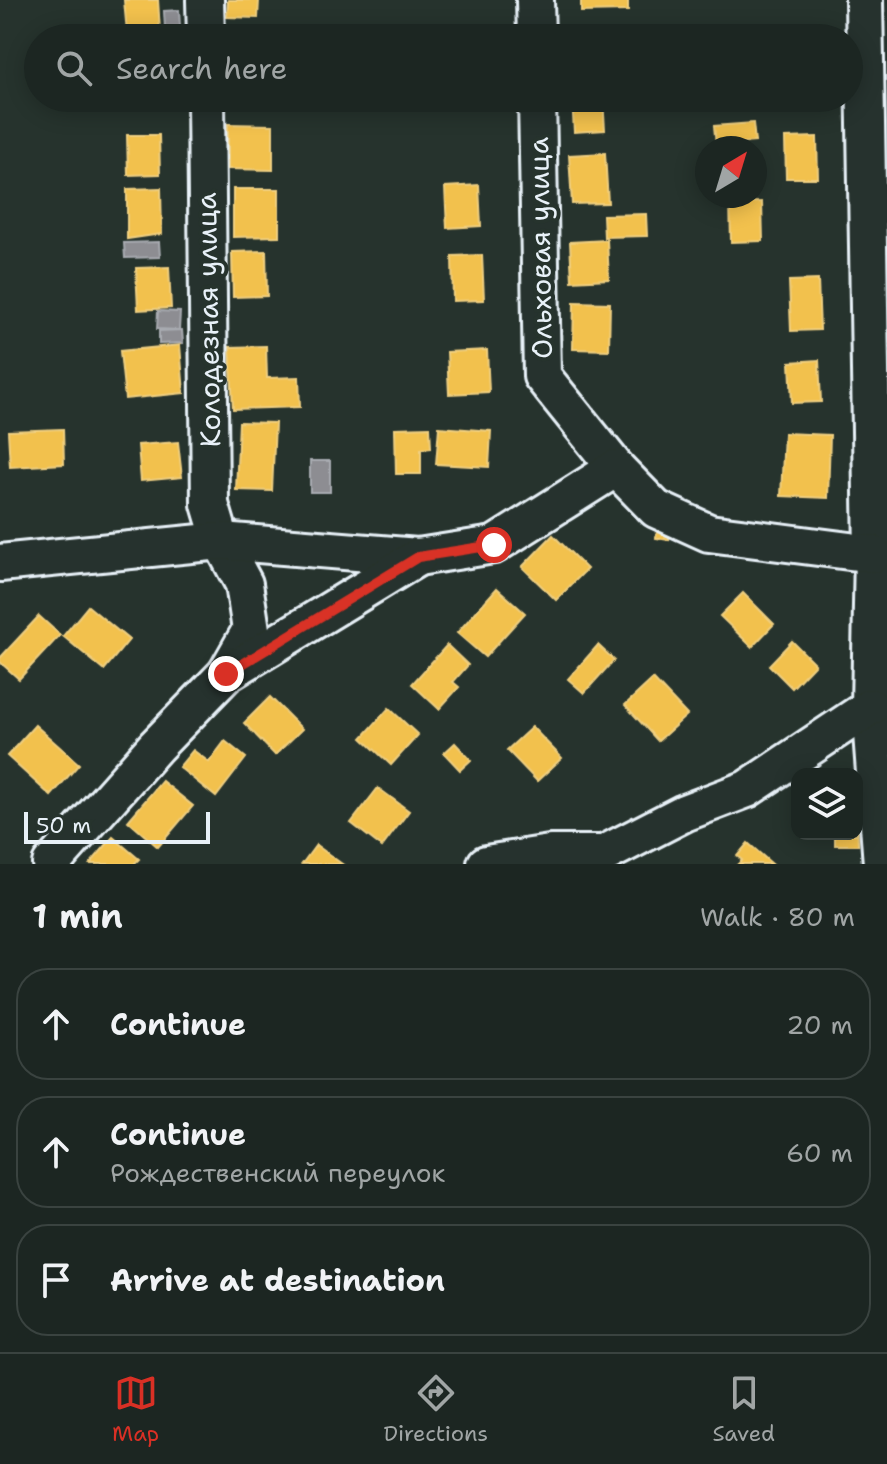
<!DOCTYPE html>
<meta charset="utf-8">
<style>
:root{--surface:#1c2622;--page:#252e2a;--text:#f1f3f6;--muted:#a0a5a5;--line:#3a4340;--accent:#d93025}
body{margin:0;font-family:"Shantell Sans",sans-serif;background:var(--page);color:var(--text)}
.controls{position:absolute;right:24px;bottom:24px;display:grid;overflow:hidden;border-radius:16px;box-shadow:0 4px 20px #0003}
.controls button{width:72px;height:72px;display:grid;place-items:center;padding:0;border:0;border-bottom:2px solid var(--line);background:var(--surface);color:var(--text);font:40px sans-serif}
.compass{position:absolute;left:695px;top:136px;width:72px;height:72px;border-radius:50%;background:var(--surface);box-shadow:0 4px 20px #0003;rotate:38deg}
.scale{position:absolute;left:24px;bottom:20px;width:186px;box-sizing:border-box;padding-left:8px;border:4px solid #e8f1f8;border-top:0;font-size:22px;line-height:28px;white-space:nowrap;color:#e8f1f8;-webkit-text-stroke:6px #26332d;paint-order:stroke}
.stop{position:absolute;width:24px;height:24px;margin:-18px;border:6px solid #d93025;border-radius:50%;background:#fff}
.stop.end{background:#d93025;border-color:#fff;box-shadow:0 2px 8px #0008}
.list{margin:0;padding:0;list-style:none}
h2{display:flex;justify-content:space-between;align-items:center;height:104px;margin:0;padding:0 32px;font-size:34px}
h2 small{font-size:26px;font-weight:400;color:var(--muted)}
.list li{display:grid;grid-template-columns:52px 1fr auto;gap:24px;align-items:center;box-sizing:border-box;height:112px;margin:0 16px 16px;padding:0 16px;border:2px solid var(--line);border-radius:32px}
.list b{display:block;font-size:30px;white-space:nowrap}
.list p{margin:0;font-size:26px;white-space:nowrap;color:var(--muted)}
.list em{font-size:26px;font-style:normal;color:var(--muted)}
.icon{flex:none;width:44px;height:44px;fill:none;stroke:currentColor;stroke-width:2;stroke-linecap:round;stroke-linejoin:round}
.map{position:relative;flex:none;width:887px;height:864px;overflow:hidden}
.search{position:absolute;background:var(--surface);box-shadow:0 4px 20px #0003;left:24px;right:24px;top:24px;height:88px;display:flex;align-items:center;gap:20px;box-sizing:border-box;padding:0 28px;border-radius:44px;color:var(--muted);font-size:30px}
.sheet{height:488px;background:var(--surface)}
nav{display:flex;justify-content:space-around;align-items:center;box-sizing:border-box;height:112px;border-top:2px solid var(--line);background:var(--surface);font-size:22px;color:var(--muted)}
nav a{display:grid;justify-items:center;gap:4px}
nav .on{color:var(--accent)}
.map>svg:first-child{display:block}
.homes{fill:#f2c14e;stroke:#efcf81;stroke-width:2}
.industry{fill:#8d8d92;stroke:#a8abb1;stroke-width:2}
.lines{fill:none;stroke-linecap:round;stroke-linejoin:round}
.minor-casing{stroke:#e8f1f8;stroke-width:42}
.minor{stroke:#26332d;stroke-width:36}
.route{stroke:#d93025;stroke-width:10}
.labels{text-anchor:middle;stroke-width:8;stroke-linejoin:round;paint-order:stroke}
.street-label{font-size:28px;fill:#e8f1f8;stroke:#26332d}
</style>
<div class="map">
<svg width="887" height="864" viewBox="0 0 887 864">
<rect width="100%" height="100%" fill="#26332d"/>
<filter id="ink" filterUnits="userSpaceOnUse"><feTurbulence type="fractalNoise" baseFrequency=".0125" numOctaves="2"/><feDisplacementMap in="SourceGraphic" scale="16" xChannelSelector="R" yChannelSelector="G"/><feConvolveMatrix kernelMatrix="1 2 1 2 8 2 1 2 1" color-interpolation-filters="sRGB"/></filter>
<g filter="url(#ink)">
<g class="homes">
<path d="M124 0H158L160 31 127 33Z"/>
<path d="M228 0H259L258 18 227 17Z"/>
<path d="M581 0H628V11L581 12Z"/>
<path d="M129 98H169V105L129 104Z"/>
<path d="M572 98H603L605 130 574 132Z"/>
<path d="M753 123 755 142 716 145 714 126Z"/>
<path d="M228 124 273 125V170L228 169Z"/>
<path d="M127 135H159L160 174 128 175Z"/>
<path d="M817 137 818 178H786L785 138Z"/>
<path d="M605 153 608 203 572 204 569 155Z"/>
<path d="M479 185 481 226 447 228 445 187Z"/>
<path d="M161 188 162 234 127 239V189Z"/>
<path d="M233 189H279V236L233 237Z"/>
<path d="M762 202 763 241 731 242 730 203Z"/>
<path d="M646 214 647 236 604 237 603 215Z"/>
<path d="M607 240 609 279 572 281 570 242Z"/>
<path d="M266 251 267 296 233 297 232 252Z"/>
<path d="M482 255 484 300 453 301 452 256Z"/>
<path d="M169 267 171 308 138 310 136 268Z"/>
<path d="M818 280 820 330 791 331 789 281Z"/>
<path d="M574 302 610 303 609 350 573 349Z"/>
<path d="M180 345 184 393 125 399 120 351Z"/>
<path d="M266 346 267 378 299 377 300 407 233 409 230 347Z"/>
<path d="M487 350 489 392 449 394 447 352Z"/>
<path d="M819 360 821 402 792 403 790 362Z"/>
<path d="M239 422 275 423 272 491 236 490Z"/>
<path d="M430 427 431 448 421 449V474H396L395 428Z"/>
<path d="M439 427 491 431 489 467 436 464Z"/>
<path d="M63 429 64 464 10 467 8 431Z"/>
<path d="M784 433 830 435 828 498 781 496Z"/>
<path d="M178 442 182 477 141 481 138 445Z"/>
<path d="M658 524 671 526 669 540 656 538Z"/>
<path d="M553 535 587 569 556 600 522 567Z"/>
<path d="M497 588 525 613 485 657 457 633Z"/>
<path d="M743 593 774 624 752 647 720 616Z"/>
<path d="M88 606 129 640 104 670 63 636Z"/>
<path d="M39 616 60 635 19 679 0 662V658Z"/>
<path d="M792 641 815 664 792 688 769 665Z"/>
<path d="M447 645 468 665 453 682 459 687 439 709 412 684Z"/>
<path d="M598 645 614 660 584 693 568 679Z"/>
<path d="M653 679 687 715 658 741 625 705Z"/>
<path d="M270 697 302 729 275 755 244 723Z"/>
<path d="M389 708 418 735 391 765 362 738Z"/>
<path d="M35 725 79 764 51 796 7 756Z"/>
<path d="M532 727 562 758 537 781 507 750Z"/>
<path d="M225 741 246 758 216 797 179 767 193 750 209 762Z"/>
<path d="M455 743 471 760 460 770 444 753Z"/>
<path d="M162 781 193 806 158 847 128 821Z"/>
<path d="M378 788 409 811 382 847 351 823Z"/>
<path d="M857 812 858 845H835V834H857Z"/>
<path d="M113 837 139 859 134 864H90Z"/>
<path d="M748 843 772 864H738L742 860 737 856Z"/>
<path d="M316 845 342 864H302Z"/>
</g>
<g class="industry">
<path d="M179 10 180 27 165 28 164 11Z"/>
<path d="M159 242 160 257 125 258 124 243Z"/>
<path d="M158 311 180 312 179 330 157 329Z"/>
<path d="M182 330 183 343 159 344V331Z"/>
<rect x="310" y="461" width="20" height="31"/>
</g>
<g class="lines">
<g class="minor-casing">
<g id="minor">
<path d="M205 0 206 38"/>
<path d="M535 0 536 38"/>
<path d="M864 0 873 554 870 707 882 864"/>
<path d="M206 98 210 504 221 541 244 584 251 630 226 674"/>
<path d="M537 98 542 376 616 468"/>
<path d="M0 563 221 541 418 557 494 545 616 468 656 509 709 533 873 554"/>
<path d="M51 864 156 746 226 674 418 557"/>
<path d="M486 864 550 854H604L684 813 747 789 870 707"/>
</g>
</g>
<use href="#minor" class="minor"/>
</g>
</g>
<g class="lines" filter="url(#ink)">
<path class="route" d="M226 674 418 557 494 545"/>
</g>
<g class="labels">
<g class="street-label">
<text transform="translate(540 248) rotate(-91)" y="10">Ольховая улица</text>
<text transform="translate(208 320) rotate(-91)" y="10">Колодезная улица</text>
</g>
</g>
</svg>
<div class="controls">
<button><svg class="icon" aria-label="layers" viewBox="0 0 24 24"><path d="M12 4l9 5-9 5-9-5zM3 14l9 5 9-5"/></svg></button>
</div>
<svg class="compass" viewBox="-18 -18 36 36"><path d="M0-13l5 13h-10z" fill="#e53935"/><path d="M0 13l5-13h-10z" fill="#a0a5a5"/></svg>
<div class="scale">50 m</div>
<div class="stop" style="left:494px;top:545px"></div>
<div class="stop end" style="left:226px;top:674px"></div>
<div class="search"><svg class="icon" aria-label="search" viewBox="0 0 24 24"><circle cx="10" cy="10" r="6"/><path d="M15 15l6 6"/></svg>Search here</div>
</div>
<section class="sheet">
<h2>1 min<small>Walk · 80 m</small></h2>
<ul class="list">
<li><svg class="icon" aria-label="ahead" viewBox="0 0 24 24"><path d="M12 20V5M6 11l6-6 6 6"/></svg><div><b>Continue</b></div><em>20 m</em></li>
<li><svg class="icon" aria-label="ahead" viewBox="0 0 24 24"><path d="M12 20V5M6 11l6-6 6 6"/></svg><div><b>Continue</b><p>Рождественский переулок</p></div><em>60 m</em></li>
<li><svg class="icon" aria-label="arrive" viewBox="0 0 24 24"><path d="M6 21V4h12l-3 4 3 4H6"/></svg><div><b>Arrive at destination</b></div></li>
</ul>
</section>
<nav>
<a class="on"><svg class="icon" aria-label="map" viewBox="0 0 24 24"><path d="M3 6l6-2 6 2 6-2v14l-6 2-6-2-6 2zM9 4v14M15 6v14"/></svg>Map</a>
<a><svg class="icon" aria-label="directions" viewBox="0 0 24 24"><path d="M12 3l9 9-9 9-9-9zM9 14v-3h6M13 9l2 2-2 2"/></svg>Directions</a>
<a><svg class="icon" aria-label="saved" viewBox="0 0 24 24"><path d="M7 4h10v16l-5-4-5 4z"/></svg>Saved</a>
</nav>
